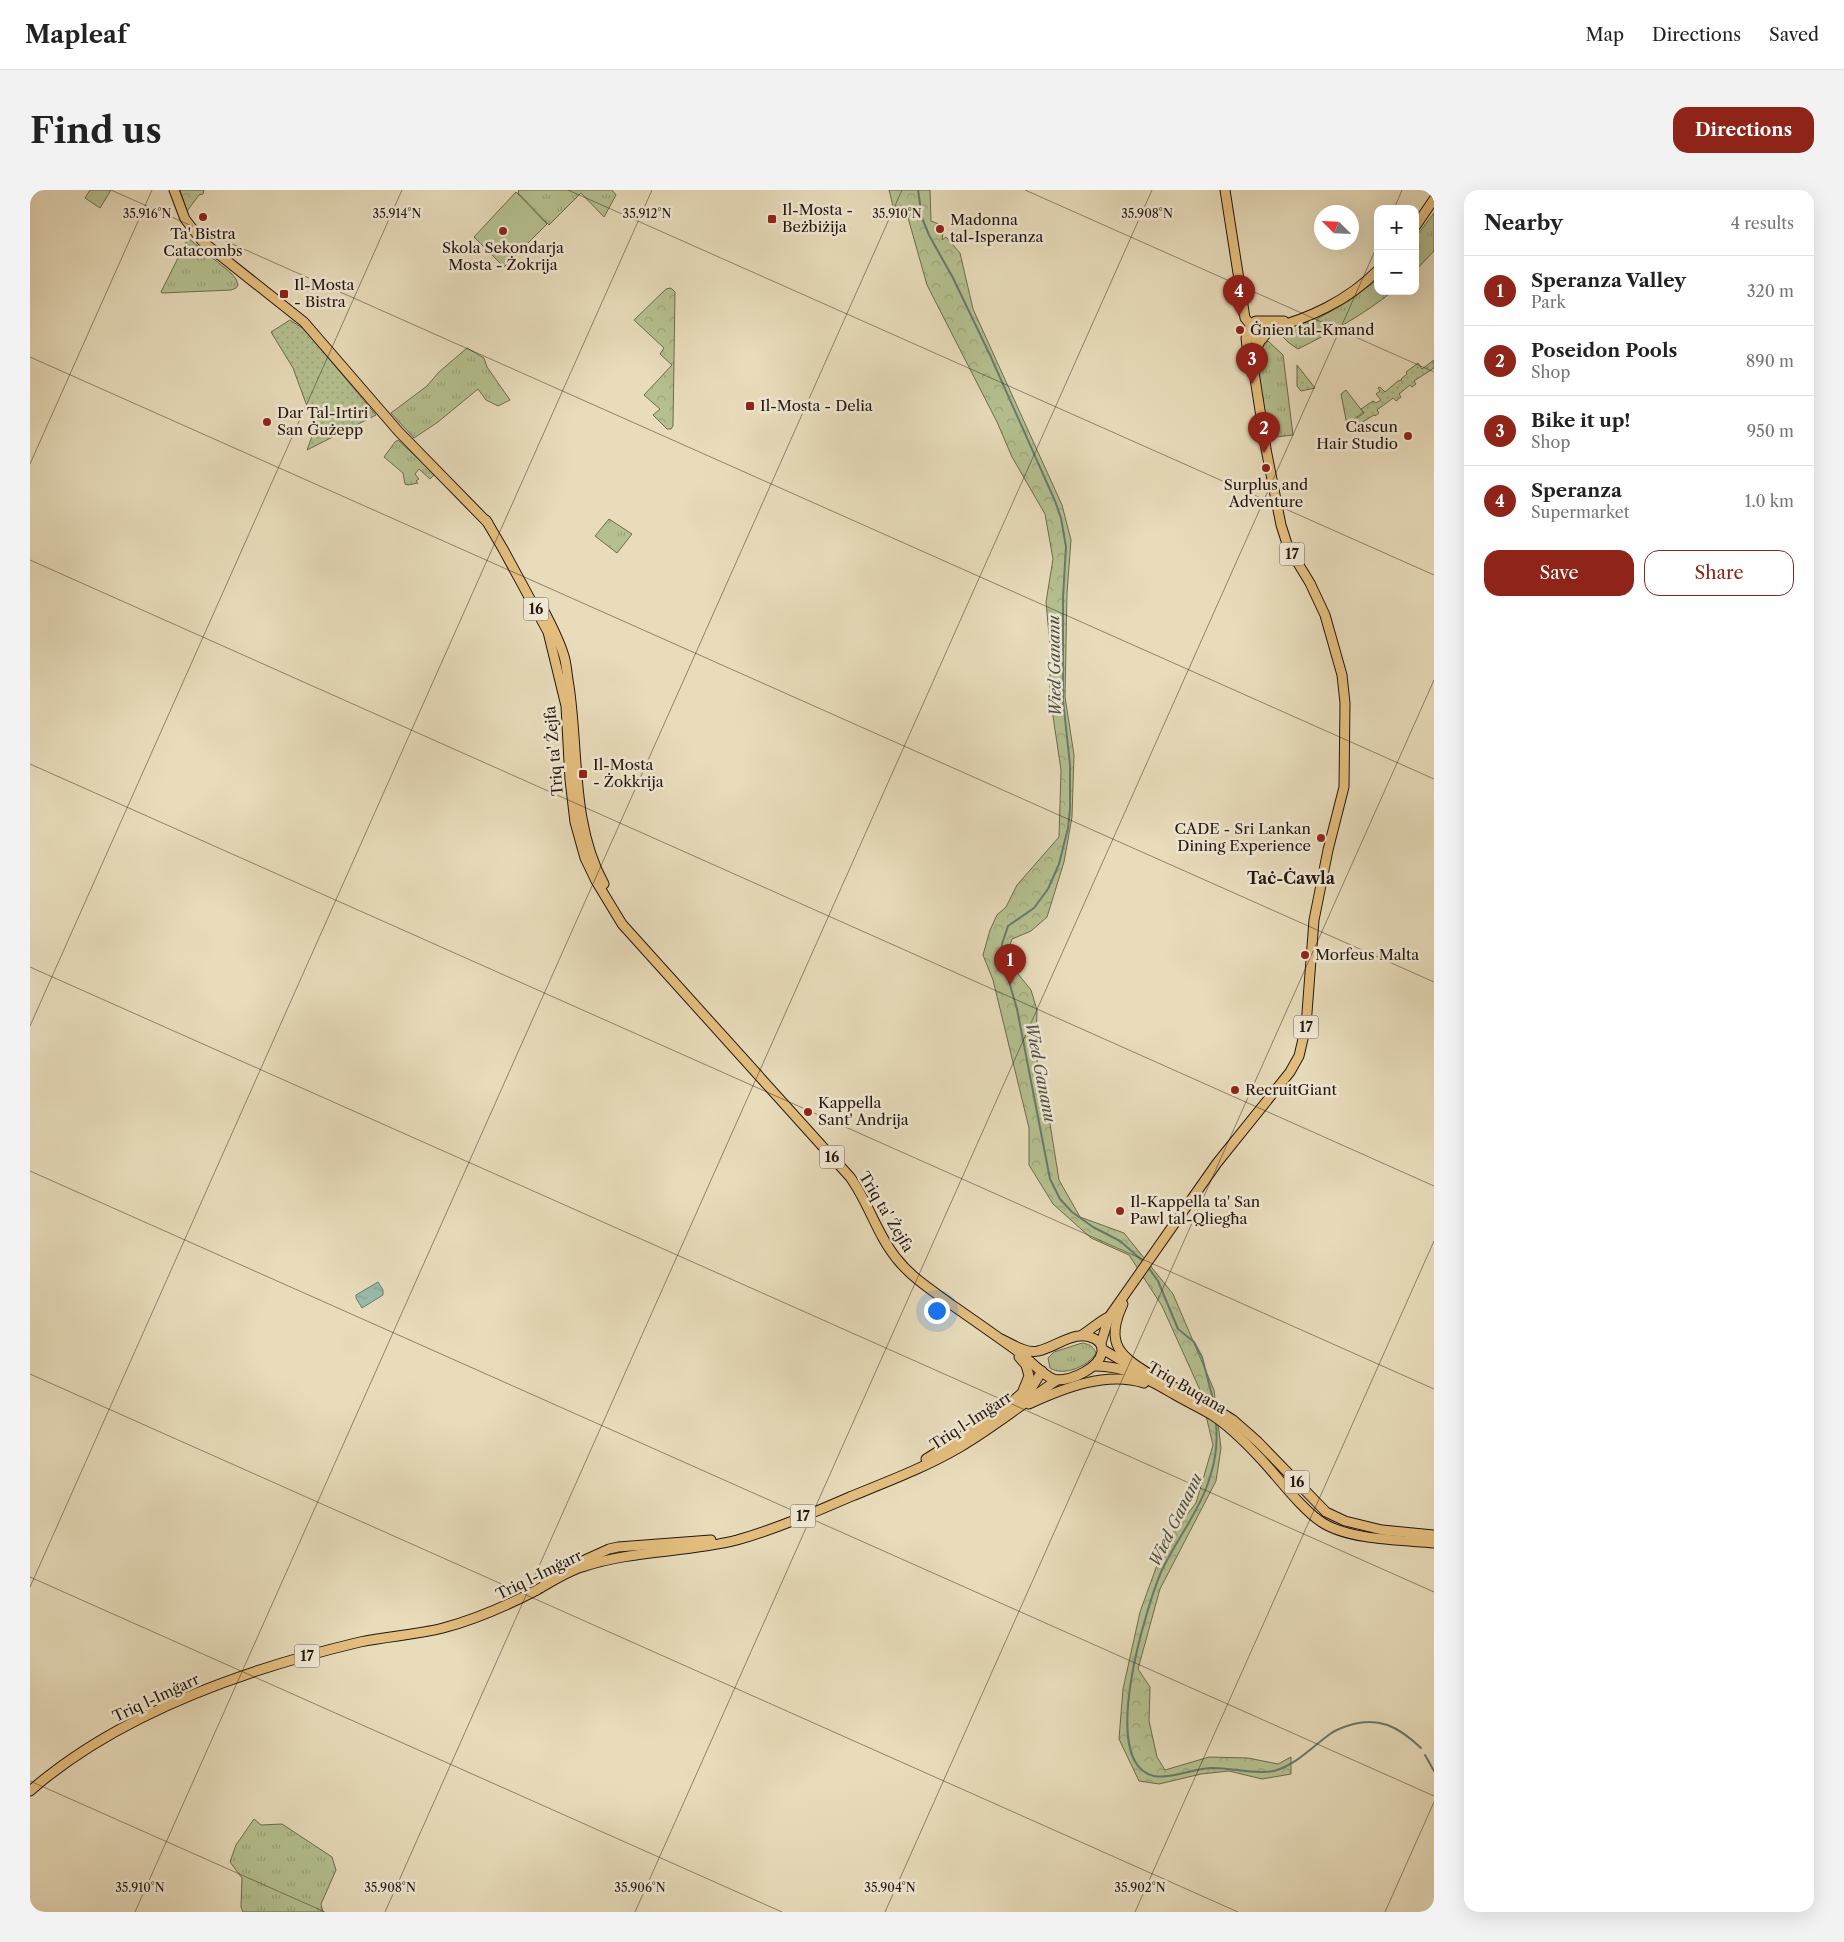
<!DOCTYPE html>
<meta charset="utf-8">
<style>
:root{--surface:#fff;--page:#f2f2f2;--text:#222;--muted:#767676;--line:#e0e0e0;--accent:#8f2418}
body{margin:0;font-family:"Libre Caslon Text",serif;background:var(--page);color:var(--text)}
.controls{position:absolute;right:15px;top:15px;display:grid;overflow:hidden;border-radius:10px;box-shadow:0 5px 20px #0002}
.controls button{width:45px;height:45px;display:grid;place-items:center;padding:0;border:0;border-bottom:1px solid var(--line);background:var(--surface);color:var(--text);font:25px sans-serif}
.compass{position:absolute;left:1284px;top:15px;width:45px;height:45px;border-radius:50%;background:var(--surface);box-shadow:0 5px 20px #0002;rotate:294deg}
.you{position:absolute;left:906px;top:1120px;width:18px;height:18px;margin:-12px;border:4px solid #fff;border-radius:50%;background:#1a73e8;box-shadow:0 0 0 8px #1a73e833}
.badge{display:grid;place-items:center;width:32px;height:32px;border-radius:50%;background:var(--accent);color:#fff;font-size:16px;font-weight:700}
.pin{position:absolute;translate:-50% -41px;filter:drop-shadow(0 1px 2px #0008)}
.pin::after{content:'';position:absolute;top:26px;width:18px;height:15px;background:inherit;clip-path:polygon(0 0,100% 0,50% 100%)}
.list{margin:0;padding:0;list-style:none}
h2{display:flex;justify-content:space-between;align-items:center;height:65px;margin:0;padding:0 20px;font-size:21px}
h2 small{font-size:16px;font-weight:400;color:var(--muted)}
.list li{display:grid;grid-template-columns:32px 1fr auto;gap:15px;align-items:center;box-sizing:border-box;height:70px;padding:0 20px;border-top:1px solid var(--line)}
.list b{display:block;font-size:19px;white-space:nowrap}
.list p{margin:0;font-size:16px;white-space:nowrap;color:var(--muted)}
.list em{font-size:16px;font-style:normal;color:var(--muted)}
.actions{display:flex;gap:10px;padding:15px 20px}
.actions a{flex:1;padding:11px 0;border:1px solid var(--accent);border-radius:15px;text-align:center;font-size:18px;color:var(--accent)}
.actions .main{background:var(--accent);color:#fff}
.map{position:relative;flex:none;width:1404px;height:1722px;overflow:hidden;border-radius:15px}
header{display:flex;align-items:center;gap:30px;box-sizing:border-box;height:70px;padding:0 25px;background:var(--surface);border-bottom:1px solid var(--line)}
header strong{font-size:24px}
nav{display:flex;gap:28px;margin-inline-start:auto;font-size:18px}
.intro{display:flex;align-items:center;justify-content:space-between;box-sizing:border-box;height:120px;padding:0 30px}
h1{margin:0;font-size:35px}
.button{padding:12px 22px;border-radius:15px;background:var(--accent);color:#fff;font-size:18px;font-weight:700}
main{display:flex;gap:30px;padding:0 30px}
aside{flex:1;background:var(--surface);border-radius:15px;box-shadow:0 5px 20px #0002}
.map>svg:first-child{display:block}
.grass{fill:url(#grass-tufts);stroke:#6c6b50}
.forest{fill:url(#forest-crowns);stroke:#6c6b50}
.garden{fill:url(#garden-dots);stroke:#6c6b50}
.pitch{fill:#b5c090;stroke:#6c6b50}
.water{fill:url(#water-ripples);stroke:#697a6d}
.lines{fill:none;stroke-linecap:round;stroke-linejoin:round}
.stream{stroke:#697a6d;stroke-width:2}
.major-casing{stroke:#221610;stroke-width:11}
.major{stroke:#e4be7e;stroke-width:9}
.ticks{fill:none;stroke:#221610;stroke-width:1;stroke-opacity:0.45}
.poi-dot{fill:#8f2418;stroke:#f0e8d3;stroke-width:2}
.labels{text-anchor:middle;stroke-width:5;stroke-linejoin:round;paint-order:stroke}
.shield{fill:#f0e8d3;stroke:#60554a;stroke-width:1}
.shield-label{font-size:14px;font-weight:bold;fill:#221610}
.poi-label{font-size:15px;fill:#221610;stroke:#f0e8d3;text-anchor:start}
.street-label{font-size:15px;fill:#221610;stroke:#f0e8d3}
.water-label{font-size:16px;font-style:italic;fill:#4b5046;stroke:#f0e8d3}
.neighbourhood-label{font-size:16px;font-weight:bold;fill:#221610;stroke:#f0e8d3}
.ticks-label{font-size:12px;text-anchor:middle;fill:#221610;stroke:#f0e8d3;stroke-width:5;stroke-linejoin:round;paint-order:stroke}
</style>
<header>
<strong>Mapleaf</strong>
<nav><a>Map</a><a>Directions</a><a>Saved</a></nav>
</header>
<div class="intro"><h1>Find us</h1><a class="button">Directions</a></div>
<main>
<div class="map">
<svg width="1404" height="1722" viewBox="0 0 1404 1722">
<defs>
<pattern id="grass-tufts" width="24" height="20" patternUnits="userSpaceOnUse" patternTransform="scale(1.25)"><rect width="24" height="20" fill="#b5c090"/><path d="M3 7l-1-3M5 7V3M7 7l1-3M15 17l-1-3M17 17v-4M19 17l1-3" fill="none" stroke="#9ba47b"/></pattern>
<pattern id="forest-crowns" width="20" height="18" patternUnits="userSpaceOnUse" patternTransform="scale(1.25)"><rect width="20" height="18" fill="#b5c090"/><path d="M2 6a3 3 0 1 1 6 0M12 15a3 3 0 1 1 6 0" fill="none" stroke="#9ba47b"/></pattern>
<pattern id="garden-dots" width="8" height="8" patternUnits="userSpaceOnUse" patternTransform="scale(1.25)"><rect width="8" height="8" fill="#b5c090"/><path d="M2 2h.1M6 6h.1" fill="none" stroke="#9ba47b" stroke-width="1.8" stroke-linecap="round"/></pattern>
<pattern id="water-ripples" width="26" height="14" patternUnits="userSpaceOnUse" patternTransform="scale(1.25)"><rect width="26" height="14" fill="#98bcab"/><path d="M2 4q2-2 4 0t4 0M15 11q2-2 4 0t4 0" fill="none" stroke="#83a192"/></pattern>
</defs>
<rect width="100%" height="100%" fill="#e8dcbb"/>
<filter id="stains"><feTurbulence type="fractalNoise" baseFrequency=".004" numOctaves="4"/><feColorMatrix values="0 0 0 0 .2 0 0 0 0 .09 0 0 0 0 .02 0 0 0 .5 -.17"/></filter>
<radialGradient id="worn" r=".72"><stop offset=".6" stop-color="#630" stop-opacity="0"/><stop offset="1" stop-color="#630" stop-opacity=".3"/></radialGradient>
<g class="grass">
<path d="M489 0H582L586 5 574 27 551 3 519 35 488 3Z"/>
<path d="M1404 23V61L1385 81V48Z"/>
<path d="M158 48 201 83 206 89 208 95 206 98 201 100 132 103 131 102Z"/>
<path d="M1348 89V101H1363C1333 125 1302 142 1268 159L1259 153 1246 140C1257 136 1273 130 1284 134L1287 132V129L1319 111Z"/>
<path d="M1238 151 1253 165 1263 245 1238 248 1228 181V163Z"/>
<path d="M437 158 454 168 457 177 480 210 468 216 456 210 448 199 408 232 384 248 361 223 397 196 409 182Z"/>
<path d="M1316 200 1333 222 1317 235 1311 204Z"/>
<path d="M368 250 405 284 400 289 389 279 385 284 389 289 386 291 388 293 378 295 375 294 373 283 354 267 365 252Z"/>
<path d="M579 329 602 344 587 363 565 346Z"/>
<path d="M1052 1153C1059 1154 1063 1156 1066 1163 1059 1176 1033 1187 1020 1178L1018 1168 1024 1162Z"/>
<path d="M224 1629 231 1635 252 1634 302 1667 306 1680 291 1714 293 1722H213L211 1717 212 1688 200 1672 206 1655Z"/>
</g>
<g class="forest">
<path d="M150 0H174L173 4 169 5 157 21Z"/>
<path d="M859 0H900L901 31 914 36 912 50 916 47 930 63 943 119 1032 315 1041 350 1037 403 1035 507 1044 565 1042 627 1034 672 1017 727 1001 741 982 749 978 761 980 774 1001 800 1007 820 1006 857 1009 895 1017 915 1029 990 1050 1027 1094 1043 1143 1104 1184 1200 1191 1258 1186 1291 1130 1399 1108 1479 1120 1497 1119 1531 1127 1567 1135 1580 1179 1567 1218 1568 1248 1574 1261 1567V1584L1232 1589 1199 1581 1171 1584 1129 1594 1109 1591 1089 1549 1093 1499 1110 1422 1135 1353 1166 1313 1183 1255 1170 1200 1132 1116 1099 1065 1061 1048 1023 1014 999 975V938L963 790 953 765 960 740 967 725 976 717 987 695 1029 647 1031 580 1020 506V456L1016 412 1023 369 1015 324 982 267 967 232 897 95 877 24H865Z"/>
<path d="M641 98 645 102 643 236 641 239H637L623 225 630 219 614 205 642 175 630 164 634 158 604 130 636 99Z"/>
</g>
<g class="garden">
<path d="M260 130 274 139 346 225 277 260 285 238 263 178 241 142Z"/>
<path d="M1404 170V178L1384 191 1386 194 1382 197 1380 195 1369 204 1371 207 1366 211 1363 208 1347 220 1349 223 1345 226 1344 225 1326 236 1323 231 1334 223 1331 219 1343 211 1346 213 1351 210 1346 204 1350 201 1348 198 1350 197 1355 202 1368 191 1372 190 1371 189 1377 184 1376 182 1388 173 1392 179Z"/>
<path d="M1267 175 1285 198 1271 201 1267 196Z"/>
</g>
<g class="pitch">
<path d="M60 0H81L70 18 55 8Z"/>
<path d="M486 2 517 34 474 77 444 47Z"/>
</g>
<path class="water" d="M348 1092 353 1100V1105L332 1118 326 1108V1105Z"/>
<g class="lines">
<g class="stream">
<path d="M888 0 892 28 899 45 923 88 960 165 1025 311 1031 328 1036 357 1033 407V510L1040 575V619L1038 638 1029 674 1018 699 1004 718 978 736 972 754 971 764 987 819 1020 989 1030 1009 1042 1022 1063 1037 1090 1051 1113 1071"/>
<path d="M1118 1077 1128 1091 1148 1139 1164 1152 1172 1167 1184 1213"/>
<path d="M1186 1233C1188 1256 1185 1274 1177 1296 1166 1326 1145 1352 1131 1382 1117 1416 1067 1573 1124 1586 1141 1589 1162 1579 1180 1578 1200 1577 1223 1585 1244 1581 1266 1575 1282 1557 1300 1544 1305 1540 1311 1538 1317 1536 1348 1525 1369 1537 1391 1558"/>
<path d="M1395 1565 1404 1581"/>
</g>
<g class="major-casing">
<g id="major">
<path d="M144 0 155 29 172 51 274 132 369 242 458 333"/>
<path d="M1195 0 1215 128 1220 134"/>
<path d="M1385 37 1404 9"/>
<path d="M1231 132 1236 137 1237 143 1232 149C1225 151 1220 148 1218 141L1222 133 1226 131H1254"/>
<path d="M1237 139C1277 130 1319 110 1348 80"/>
<path d="M1224 177 1225 162 1231 149"/>
<path d="M456 330 473 359 518 442 536 516 540 590 545 632 555 668 566 691 592 734 820 987C839 1013 847 1045 867 1069 882 1088 903 1101 922 1115 945 1131 968 1147 990 1163 1000 1170 1016 1189 1027 1190 1043 1190 1069 1178 1072 1162 1073 1156 1070 1152 1065 1149 1046 1138 1027 1157 1008 1161 996 1164 980 1153 969 1148"/>
<path d="M512 417C520 432 529 449 534 466 537 476 537 486 539 496 549 562 541 634 574 694"/>
<path d="M1093 1114C1072 1158 1094 1168 1129 1190"/>
<path d="M1052 1145C1059 1141 1074 1128 1079 1127"/>
<path d="M1071 1153 1079 1127 1187 973 1260 882 1269 866 1276 836 1284 730 1298 660 1314 597 1315 513 1312 485 1295 425 1280 393 1258 357 1251 335 1236 259 1224 182 1218 165 1216 148 1218 143"/>
<path d="M1072 1159 1104 1178"/>
<path d="M1065 1176C1095 1176 1116 1188 1142 1203 1155 1211 1169 1217 1182 1225 1199 1236 1216 1253 1230 1268 1248 1287 1272 1320 1293 1333 1320 1350 1372 1350 1404 1353"/>
<path d="M1134 1192 1178 1214 1203 1230 1228 1252 1296 1322 1315 1331 1352 1340 1404 1345"/>
<path d="M989 1210 1001 1199 1012 1181"/>
<path d="M999 1214C1034 1198 1076 1181 1114 1193"/>
<path d="M968 1224 992 1203 999 1186 996 1175 989 1167"/>
<path d="M896 1269 966 1225"/>
<path d="M548 1373 579 1359 588 1357 681 1350"/>
<path d="M0 1601C89 1523 216 1479 330 1452 358 1446 386 1445 413 1438 447 1429 476 1416 507 1400 521 1392 536 1382 552 1377 602 1360 656 1363 707 1350 746 1339 785 1322 822 1306 859 1291 896 1277 930 1257 964 1237 995 1212 1027 1190"/>
</g>
</g>
<use href="#major" class="major"/>
</g>
<path class="ticks" d="M81 0 1404 589M538 0 1404 385M995 0 1404 182M1364 19 1372 0M0 167 1404 792M0 274 122 0M0 370 1404 996M0 574 1404 1199M0 777 1404 1402M0 836 372 0M0 981 1404 1606M0 1184 1208 1722M0 1387 752 1722M0 1397 622 0M0 1591 295 1722M105 1722 872 0M355 1722 1122 0M605 1722 1348 54M855 1722 1404 490M1105 1722 1404 1051M1355 1722 1404 1612"/>
<g class="poi-dot">
<circle cx="173" cy="27" r="5"/>
<rect x="737" y="24" width="10" height="10" rx="2.5"/>
<circle cx="910" cy="39" r="5"/>
<circle cx="473" cy="41" r="5"/>
<rect x="249" y="99" width="10" height="10" rx="2.5"/>
<circle cx="1210" cy="140" r="5"/>
<rect x="715" y="211" width="10" height="10" rx="2.5"/>
<circle cx="237" cy="232" r="5"/>
<circle cx="1378" cy="246" r="5"/>
<circle cx="1236" cy="278" r="5"/>
<rect x="548" y="579" width="10" height="10" rx="2.5"/>
<circle cx="1291" cy="648" r="5"/>
<circle cx="1275" cy="765" r="5"/>
<circle cx="1205" cy="900" r="5"/>
<circle cx="778" cy="922" r="5"/>
<circle cx="1090" cy="1021" r="5"/>
</g>
<g class="labels">
<g class="shield">
<rect x="1249.5" y="352.5" width="25" height="23" rx="4"/>
<rect x="493.5" y="407.5" width="25" height="23" rx="4"/>
<rect x="1263.5" y="825.5" width="25" height="23" rx="4"/>
<rect x="789.5" y="955.5" width="25" height="23" rx="4"/>
<rect x="1254.5" y="1280.5" width="25" height="23" rx="4"/>
<rect x="760.5" y="1314.5" width="25" height="23" rx="4"/>
<rect x="264.5" y="1454.5" width="25" height="23" rx="4"/>
</g>
<g class="shield-label">
<text x="1262" y="369">17</text>
<text x="506" y="424">16</text>
<text x="1276" y="842">17</text>
<text x="802" y="972">16</text>
<text x="1267" y="1297">16</text>
<text x="773" y="1331">17</text>
<text x="277" y="1471">17</text>
</g>
<g class="poi-label">
<text x="752" y="25">Il-Mosta -<tspan x="752" dy="17">Beżbiżija</tspan></text>
<text x="920" y="35">Madonna<tspan x="920" dy="17">tal-Isperanza</tspan></text>
<text x="173" y="49" text-anchor="middle">Ta' Bistra<tspan x="173" dy="17">Catacombs</tspan></text>
<text x="473" y="63" text-anchor="middle">Skola Sekondarja<tspan x="473" dy="17">Mosta - Żokrija</tspan></text>
<text x="264" y="100">Il-Mosta<tspan x="264" dy="17">- Bistra</tspan></text>
<text x="1220" y="145">Ġnien tal-Kmand</text>
<text x="730" y="221">Il-Mosta - Delia</text>
<text x="247" y="228">Dar Tal-Irtiri<tspan x="247" dy="17">San Ġużepp</tspan></text>
<text x="1368" y="242" text-anchor="end">Cascun<tspan x="1368" dy="17">Hair Studio</tspan></text>
<text x="1236" y="300" text-anchor="middle">Surplus and<tspan x="1236" dy="17">Adventure</tspan></text>
<text x="563" y="580">Il-Mosta<tspan x="563" dy="17">- Żokkrija</tspan></text>
<text x="1281" y="644" text-anchor="end">CADE - Sri Lankan<tspan x="1281" dy="17">Dining Experience</tspan></text>
<text x="1285" y="770">Morfeus Malta</text>
<text x="1215" y="905">RecruitGiant</text>
<text x="788" y="918">Kappella<tspan x="788" dy="17">Sant' Andrija</tspan></text>
<text x="1100" y="1017">Il-Kappella ta' San<tspan x="1100" dy="17">Pawl tal-Qliegħa</tspan></text>
</g>
<g class="street-label">
<text transform="translate(524 561) rotate(-95)" y="5">Triq ta' Żejfa</text>
<text transform="translate(856 1022) rotate(59)" y="5">Triq ta' Żejfa</text>
<text transform="translate(1157 1198) rotate(30)" y="5">Triq Buqana</text>
<text transform="translate(941 1231) rotate(-33)" y="5">Triq l-Imġarr</text>
<text transform="translate(509 1385) rotate(-26)" y="5">Triq l-Imġarr</text>
<text transform="translate(126 1508) rotate(-25)" y="5">Triq l-Imġarr</text>
</g>
<g class="water-label">
<text transform="translate(1024 476) rotate(-91)" y="6">Wied Gananu</text>
<text transform="translate(1011 882) rotate(79)" y="6">Wied Gananu</text>
<text transform="translate(1145 1330) rotate(-64)" y="6">Wied Gananu</text>
</g>
<g class="neighbourhood-label">
<text x="1261" y="694">Taċ-Ċawla</text>
</g>
</g>
<g class="ticks-label">
<text x="117" y="28">35.916°N</text>
<text x="367" y="28">35.914°N</text>
<text x="617" y="28">35.912°N</text>
<text x="867" y="28">35.910°N</text>
<text x="1117" y="28">35.908°N</text>
<text x="110" y="1702">35.910°N</text>
<text x="360" y="1702">35.908°N</text>
<text x="610" y="1702">35.906°N</text>
<text x="860" y="1702">35.904°N</text>
<text x="1110" y="1702">35.902°N</text>
</g>
<rect width="100%" height="100%" filter="url(#stains)"/>
<rect width="100%" height="100%" fill="url(#worn)"/>
</svg>
<div class="controls">
<button>+</button>
<button>−</button>
</div>
<svg class="compass" viewBox="-18 -18 36 36"><path d="M0-13l5 13h-10z" fill="#e53935"/><path d="M0 13l5-13h-10z" fill="#767676"/></svg>
<div class="you"></div>
<div class="pin badge" style="left:980px;top:795px">1</div>
<div class="pin badge" style="left:1234px;top:263px">2</div>
<div class="pin badge" style="left:1222px;top:194px">3</div>
<div class="pin badge" style="left:1209px;top:126px">4</div>
</div>
<aside>
<h2>Nearby<small>4 results</small></h2>
<ul class="list">
<li><span class="badge">1</span><div><b>Speranza Valley</b><p>Park</p></div><em>320 m</em></li>
<li><span class="badge">2</span><div><b>Poseidon Pools</b><p>Shop</p></div><em>890 m</em></li>
<li><span class="badge">3</span><div><b>Bike it up!</b><p>Shop</p></div><em>950 m</em></li>
<li><span class="badge">4</span><div><b>Speranza</b><p>Supermarket</p></div><em>1.0 km</em></li>
</ul>
<div class="actions"><a class="main">Save</a><a>Share</a></div>
</aside>
</main>
